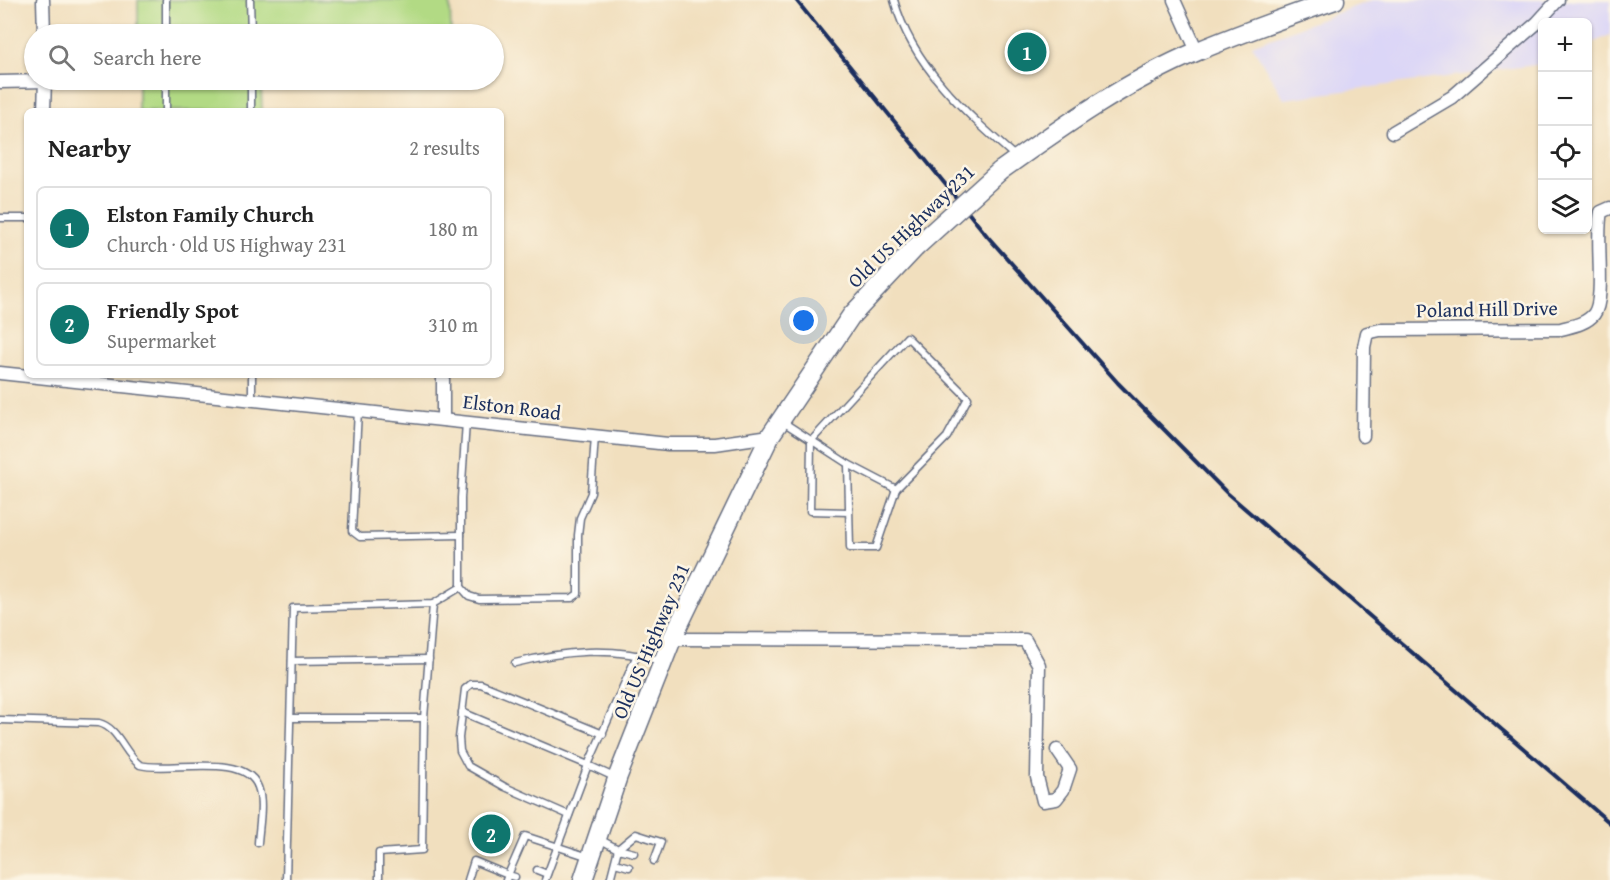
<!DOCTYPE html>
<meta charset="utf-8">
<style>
:root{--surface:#fff;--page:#f6f6f6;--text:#222;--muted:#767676;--line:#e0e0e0;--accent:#0f766e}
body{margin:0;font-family:"Gentium Book Plus",serif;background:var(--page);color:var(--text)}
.controls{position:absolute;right:18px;top:18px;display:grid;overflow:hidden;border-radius:9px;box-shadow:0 2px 4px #0004}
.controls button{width:54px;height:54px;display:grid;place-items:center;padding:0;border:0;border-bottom:2px solid var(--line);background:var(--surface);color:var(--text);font:30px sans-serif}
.you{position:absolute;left:804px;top:321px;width:21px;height:21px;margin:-15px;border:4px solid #fff;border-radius:50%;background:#1a73e8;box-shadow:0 0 0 9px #1a73e833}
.badge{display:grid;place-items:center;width:39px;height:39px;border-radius:50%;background:var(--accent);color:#fff;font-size:20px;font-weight:700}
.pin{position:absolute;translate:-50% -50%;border:3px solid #fff;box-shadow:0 2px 6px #0006}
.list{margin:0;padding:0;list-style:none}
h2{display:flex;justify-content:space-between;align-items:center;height:78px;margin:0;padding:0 24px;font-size:26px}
h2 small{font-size:20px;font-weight:400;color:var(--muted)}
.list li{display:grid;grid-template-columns:39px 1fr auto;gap:18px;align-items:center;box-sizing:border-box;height:84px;margin:0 12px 12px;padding:0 12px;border:2px solid var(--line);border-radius:9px}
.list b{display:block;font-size:22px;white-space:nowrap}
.list p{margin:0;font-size:20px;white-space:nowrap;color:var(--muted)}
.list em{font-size:20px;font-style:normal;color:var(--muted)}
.icon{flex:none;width:33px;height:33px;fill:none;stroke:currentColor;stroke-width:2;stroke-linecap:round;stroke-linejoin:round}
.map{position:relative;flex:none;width:1610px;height:880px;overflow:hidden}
.search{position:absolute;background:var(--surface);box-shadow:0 2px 4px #0004;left:24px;top:24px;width:480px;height:66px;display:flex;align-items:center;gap:15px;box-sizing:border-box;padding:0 21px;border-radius:33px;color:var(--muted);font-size:22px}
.panel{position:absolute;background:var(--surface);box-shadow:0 2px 4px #0004;left:24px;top:108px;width:480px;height:270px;border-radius:9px}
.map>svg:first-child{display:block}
.built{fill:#dbd6f7}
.green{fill:#b2da84;stroke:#668471;stroke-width:1.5}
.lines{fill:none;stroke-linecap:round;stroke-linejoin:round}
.lane-casing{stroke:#666d80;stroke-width:9}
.street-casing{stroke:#666d80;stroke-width:15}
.primary-casing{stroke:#666d80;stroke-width:21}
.lane{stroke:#fff;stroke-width:6}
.street{stroke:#fff;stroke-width:12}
.primary{stroke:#fff;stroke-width:18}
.rail{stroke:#1b2f5e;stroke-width:4}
.primary-bridge-casing{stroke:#666d80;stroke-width:21;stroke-linecap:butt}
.primary-bridge{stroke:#fff;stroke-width:18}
.labels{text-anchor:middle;stroke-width:5;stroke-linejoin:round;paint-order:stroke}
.street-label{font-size:20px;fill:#1b2f5e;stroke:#fcf5e5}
</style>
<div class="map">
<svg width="1610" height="880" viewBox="0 0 1610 880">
<rect width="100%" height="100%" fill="#fcf5e5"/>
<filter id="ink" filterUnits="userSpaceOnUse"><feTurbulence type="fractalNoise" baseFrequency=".0167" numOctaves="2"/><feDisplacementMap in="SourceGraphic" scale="12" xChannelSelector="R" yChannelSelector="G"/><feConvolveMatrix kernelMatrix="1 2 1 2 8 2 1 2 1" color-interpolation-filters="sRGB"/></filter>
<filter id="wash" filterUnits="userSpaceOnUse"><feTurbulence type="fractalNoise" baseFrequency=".008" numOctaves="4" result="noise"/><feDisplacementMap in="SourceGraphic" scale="24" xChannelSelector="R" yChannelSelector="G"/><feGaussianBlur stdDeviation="1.35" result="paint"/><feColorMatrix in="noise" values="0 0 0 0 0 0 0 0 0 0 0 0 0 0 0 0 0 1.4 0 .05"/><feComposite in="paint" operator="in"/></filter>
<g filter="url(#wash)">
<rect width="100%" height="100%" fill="#f1dfbe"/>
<path class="built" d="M1372 0H1610V35L1588 45V22H1542V64L1284 99 1252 45Z"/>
<g class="green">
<path d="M138 0H450L451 34H138Z"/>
<path d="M138 80H261L262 111H138Z"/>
</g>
</g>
<g filter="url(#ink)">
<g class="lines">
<g class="lane-casing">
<g id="lane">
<path d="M166 0V34"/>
<path d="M250 0 251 34"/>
<path d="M894 0C912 66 967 114 1017 158"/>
<path d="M166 80V111"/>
<path d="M251 80V111"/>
<path d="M0 218H27"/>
<path d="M252 375V398"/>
<path d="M358 410 352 531 360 537 461 535"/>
<path d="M466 422 461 498V587L469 596 479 599 572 598 578 594V535L580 518 591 493 595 436"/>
<path d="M783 422 848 464 896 489"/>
<path d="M848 464 850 548H876L896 489 947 437 968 398 907 337 811 441 810 511 849 512"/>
<path d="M292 661 429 659"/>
<path d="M515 663C563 651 612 646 660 661"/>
<path d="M462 712 588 765 637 655"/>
<path d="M291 718H424"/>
<path d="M0 720 99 723C119 728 124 754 140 765 168 773 245 751 258 787 264 803 259 826 258 843"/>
<path d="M569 815 505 787 468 766 460 751 459 738 465 689 471 684H481L603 734"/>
<path d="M599 839 618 849 636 834 661 842 654 861"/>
<path d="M615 863 629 867"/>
<path d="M537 870 547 874"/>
<path d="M286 880 293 608 433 604 461 587"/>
<path d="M379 880V853L422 850 424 718 433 604"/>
<path d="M468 880 474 861 508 875 525 836 589 857"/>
<path d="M506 880 508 875 515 877"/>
<path d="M545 880 588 765 614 777"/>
<path d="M610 880 618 849 634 853"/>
</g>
</g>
<g class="street-casing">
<g id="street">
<path d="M43 0 44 34"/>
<path d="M1174 0 1197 51"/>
<path d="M0 82 45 81"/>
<path d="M44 111 45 80"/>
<path d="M1393 132 1452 97 1537 23 1558 0"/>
<path d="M0 373 668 444H715L770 436"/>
<path d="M443 375V419"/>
<path d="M1363 436 1364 347 1367 333 1380 330 1561 329C1572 326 1586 324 1594 314 1606 298 1595 237 1601 212L1610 208"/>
<path d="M672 639 1025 640 1039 665 1037 777 1043 801 1056 799 1063 790 1070 769 1057 750"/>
</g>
</g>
<g class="primary-casing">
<g id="primary">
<path d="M1000 171C1063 126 1127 81 1198 51 1243 32 1289 16 1335 0"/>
<path d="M583 880 618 776 672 639 770 436 851 316 915 248"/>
</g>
</g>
<use href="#lane" class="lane"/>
<use href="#street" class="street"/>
<use href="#primary" class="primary"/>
<path class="rail" d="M796 0 988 237 1118 383 1227 493 1610 823"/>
<g class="primary-bridge-casing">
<path id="primary-bridge" d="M915 248 1000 171"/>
</g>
<use href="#primary-bridge" class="primary-bridge"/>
</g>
</g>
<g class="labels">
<g class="street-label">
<text transform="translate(911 226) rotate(-44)" y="7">Old US Highway 231</text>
<text transform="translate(1487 309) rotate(-1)" y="7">Poland Hill Drive</text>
<text transform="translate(512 407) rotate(7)" y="7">Elston Road</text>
<text transform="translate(651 641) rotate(-67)" y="7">Old US Highway 231</text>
</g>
</g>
</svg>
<div class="controls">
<button>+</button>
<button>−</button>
<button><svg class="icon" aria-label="locate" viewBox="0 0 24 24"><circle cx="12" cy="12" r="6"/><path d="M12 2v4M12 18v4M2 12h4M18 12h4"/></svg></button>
<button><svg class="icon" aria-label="layers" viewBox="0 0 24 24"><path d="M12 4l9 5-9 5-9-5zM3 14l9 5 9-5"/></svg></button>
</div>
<div class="you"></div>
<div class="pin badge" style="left:1027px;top:52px">1</div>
<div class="pin badge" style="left:491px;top:834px">2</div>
<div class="search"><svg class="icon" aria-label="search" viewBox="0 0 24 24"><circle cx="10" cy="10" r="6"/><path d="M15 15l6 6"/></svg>Search here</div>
<section class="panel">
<h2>Nearby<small>2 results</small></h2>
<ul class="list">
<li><span class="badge">1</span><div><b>Elston Family Church</b><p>Church · Old US Highway 231</p></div><em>180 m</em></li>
<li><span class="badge">2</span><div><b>Friendly Spot</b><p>Supermarket</p></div><em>310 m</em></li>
</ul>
</section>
</div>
